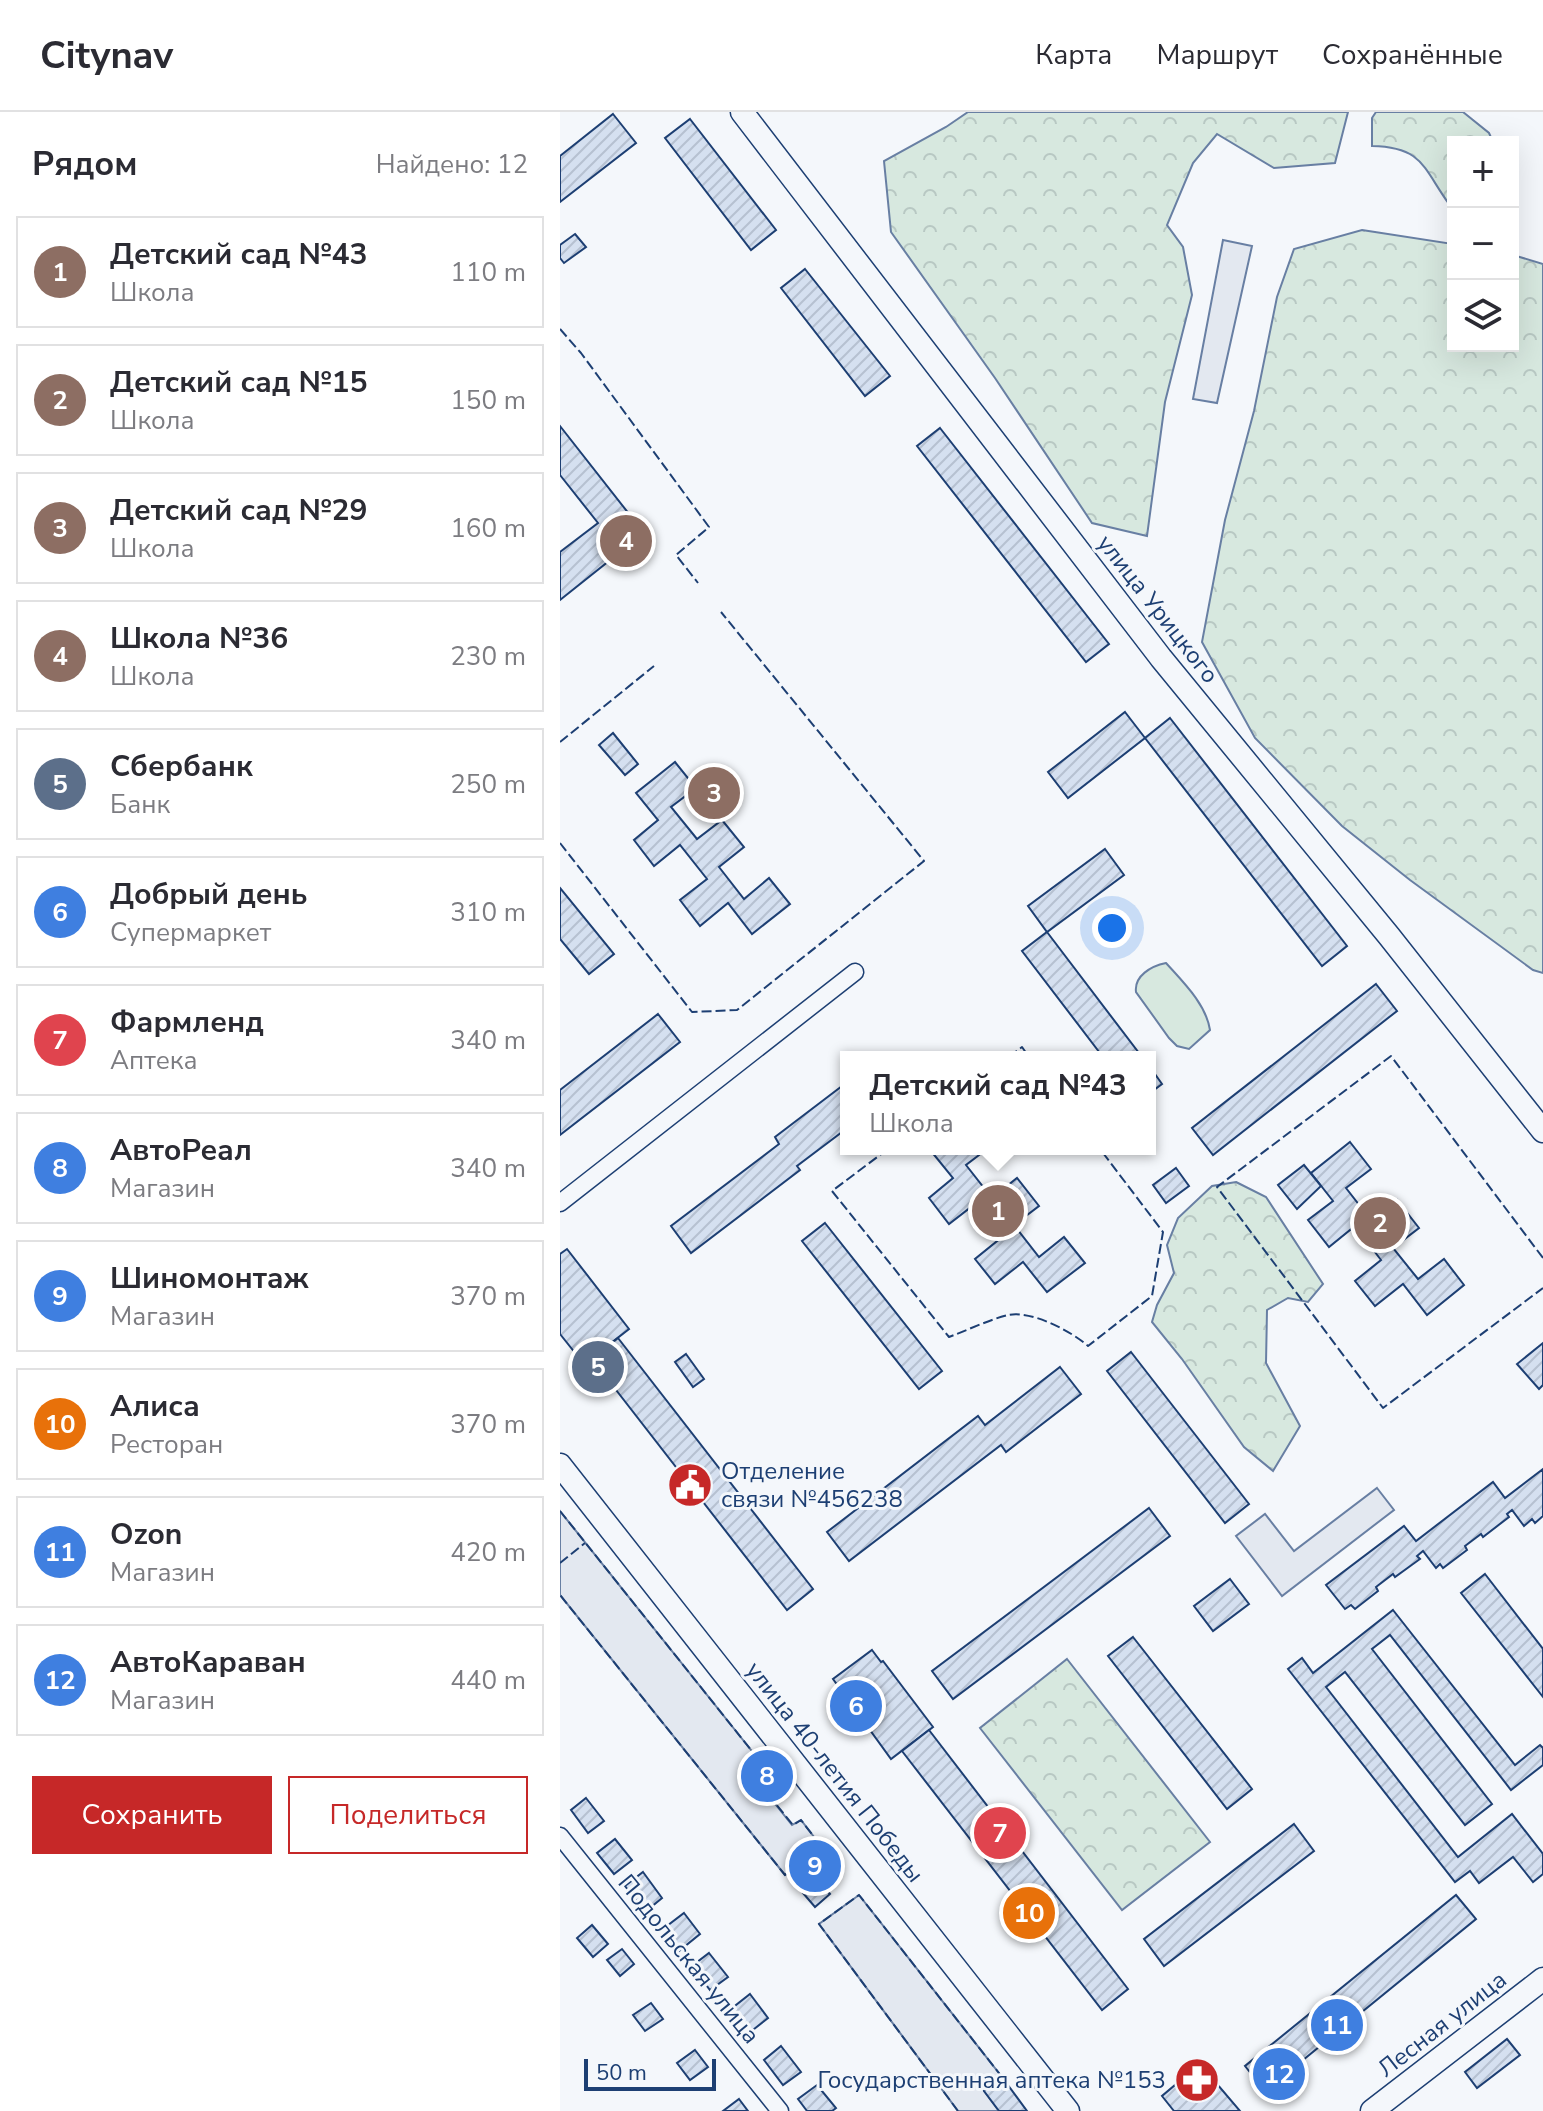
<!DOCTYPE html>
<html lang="ru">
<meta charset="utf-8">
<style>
:root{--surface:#fff;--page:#f2f2f3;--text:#2b2b33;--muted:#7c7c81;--line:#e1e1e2;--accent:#c62828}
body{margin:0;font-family:"Nunito Sans",sans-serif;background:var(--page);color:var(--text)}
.controls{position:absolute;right:24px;top:24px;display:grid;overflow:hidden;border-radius:0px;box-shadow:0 8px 32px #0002}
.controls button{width:72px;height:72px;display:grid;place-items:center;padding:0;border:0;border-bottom:2px solid var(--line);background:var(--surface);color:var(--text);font:40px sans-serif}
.scale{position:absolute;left:24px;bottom:20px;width:132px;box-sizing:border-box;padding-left:8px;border:4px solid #1d3f73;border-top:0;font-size:22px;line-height:28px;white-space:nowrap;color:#1d3f73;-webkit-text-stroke:6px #f4f7fb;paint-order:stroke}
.you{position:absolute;left:552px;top:816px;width:28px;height:28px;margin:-20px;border:6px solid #fff;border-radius:50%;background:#1a73e8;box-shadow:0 0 0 12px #1a73e833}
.badge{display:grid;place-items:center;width:52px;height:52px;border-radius:50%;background:var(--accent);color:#fff;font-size:26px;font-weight:700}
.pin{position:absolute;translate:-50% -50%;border:4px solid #fff;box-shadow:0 2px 8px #0006}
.popup{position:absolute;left:280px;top:939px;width:316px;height:104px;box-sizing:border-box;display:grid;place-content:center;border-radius:0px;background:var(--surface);filter:drop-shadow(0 2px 6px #0005);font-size:26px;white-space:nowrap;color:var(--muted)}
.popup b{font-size:30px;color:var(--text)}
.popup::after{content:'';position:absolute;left:50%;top:100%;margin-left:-16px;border:16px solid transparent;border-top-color:var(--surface)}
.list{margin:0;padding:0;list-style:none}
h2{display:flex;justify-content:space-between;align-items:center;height:104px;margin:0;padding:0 32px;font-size:34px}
h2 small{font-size:26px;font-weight:400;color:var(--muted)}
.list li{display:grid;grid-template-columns:52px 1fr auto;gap:24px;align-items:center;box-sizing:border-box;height:112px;margin:0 16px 16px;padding:0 16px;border:2px solid var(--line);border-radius:0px}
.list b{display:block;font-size:30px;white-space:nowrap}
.list p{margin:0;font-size:26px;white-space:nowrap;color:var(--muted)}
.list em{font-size:26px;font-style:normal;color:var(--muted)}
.actions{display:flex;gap:16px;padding:24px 32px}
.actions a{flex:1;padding:18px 0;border:2px solid var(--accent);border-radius:0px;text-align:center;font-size:28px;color:var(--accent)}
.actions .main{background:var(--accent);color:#fff}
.icon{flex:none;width:44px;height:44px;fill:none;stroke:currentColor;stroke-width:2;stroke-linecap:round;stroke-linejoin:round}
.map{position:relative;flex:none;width:983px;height:1999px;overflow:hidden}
header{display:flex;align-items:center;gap:48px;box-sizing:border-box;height:112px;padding:0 40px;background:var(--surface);border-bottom:2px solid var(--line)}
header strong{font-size:38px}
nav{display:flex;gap:44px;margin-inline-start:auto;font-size:28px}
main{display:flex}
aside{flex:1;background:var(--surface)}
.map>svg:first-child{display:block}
.forest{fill:url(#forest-crowns);stroke:#687fa3;stroke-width:2}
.pitch{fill:#d7e8df;stroke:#687fa3;stroke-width:2}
.parking{fill:#e3e8f0;stroke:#687fa3;stroke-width:2}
.building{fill:url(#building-hatch);stroke:#1d3f73;stroke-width:2}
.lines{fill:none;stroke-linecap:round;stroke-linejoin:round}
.street-casing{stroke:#1d3f73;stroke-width:19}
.secondary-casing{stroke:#1d3f73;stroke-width:25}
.street{stroke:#f4f7fb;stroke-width:16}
.secondary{stroke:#f4f7fb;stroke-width:22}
.fence{stroke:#1d3f73;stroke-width:2;stroke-dasharray:10 4;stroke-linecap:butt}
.labels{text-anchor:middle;stroke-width:6;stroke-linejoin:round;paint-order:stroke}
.street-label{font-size:24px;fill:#1d3f73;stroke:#f4f7fb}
.poi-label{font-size:24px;fill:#1d3f73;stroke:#f4f7fb;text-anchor:start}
</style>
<header>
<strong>Citynav</strong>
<nav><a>Карта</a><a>Маршрут</a><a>Сохранённые</a></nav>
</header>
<main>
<aside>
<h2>Рядом<small>Найдено: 12</small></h2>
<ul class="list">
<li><span class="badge" style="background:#8d6e63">1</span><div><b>Детский сад №43</b><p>Школа</p></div><em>110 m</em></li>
<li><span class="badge" style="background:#8d6e63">2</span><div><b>Детский сад №15</b><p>Школа</p></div><em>150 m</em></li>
<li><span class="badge" style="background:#8d6e63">3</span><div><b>Детский сад №29</b><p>Школа</p></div><em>160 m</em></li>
<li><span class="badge" style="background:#8d6e63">4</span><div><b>Школа №36</b><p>Школа</p></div><em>230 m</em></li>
<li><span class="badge" style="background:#5c6f8a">5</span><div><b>Сбербанк</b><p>Банк</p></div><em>250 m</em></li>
<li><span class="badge" style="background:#3f7fe0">6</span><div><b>Добрый день</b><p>Супермаркет</p></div><em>310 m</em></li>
<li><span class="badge" style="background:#e0444e">7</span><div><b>Фармленд</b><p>Аптека</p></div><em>340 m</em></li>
<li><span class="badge" style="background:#3f7fe0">8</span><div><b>AвтоРеал</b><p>Магазин</p></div><em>340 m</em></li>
<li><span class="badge" style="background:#3f7fe0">9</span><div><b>Шиномонтаж</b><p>Магазин</p></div><em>370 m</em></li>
<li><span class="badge" style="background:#e8710a">10</span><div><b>Алиса</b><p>Ресторан</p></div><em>370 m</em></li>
<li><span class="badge" style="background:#3f7fe0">11</span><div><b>Ozon</b><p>Магазин</p></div><em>420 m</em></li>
<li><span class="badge" style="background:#3f7fe0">12</span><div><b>АвтоКараван</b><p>Магазин</p></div><em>440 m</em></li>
</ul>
<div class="actions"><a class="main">Сохранить</a><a>Поделиться</a></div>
</aside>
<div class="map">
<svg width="983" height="1999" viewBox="0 0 983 1999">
<defs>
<pattern id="forest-crowns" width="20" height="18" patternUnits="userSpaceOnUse" patternTransform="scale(2)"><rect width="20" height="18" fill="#d7e8df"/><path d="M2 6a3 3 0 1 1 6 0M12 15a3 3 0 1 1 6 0" fill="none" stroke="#b8c8c3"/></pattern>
<pattern id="building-hatch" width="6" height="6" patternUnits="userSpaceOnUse" patternTransform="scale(2)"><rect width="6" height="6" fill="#d5e0f0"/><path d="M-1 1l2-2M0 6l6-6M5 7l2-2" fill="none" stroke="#b6c1d1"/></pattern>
</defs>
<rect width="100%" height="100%" fill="#f4f7fb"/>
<g class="forest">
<path d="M408 0H788L775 51 714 56 657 22 633 51 607 113 623 135 632 183 605 290 587 424 532 411 435 266 331 120 324 49 386 15Z"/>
<path d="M816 0H903L929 21 933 30H893V93L889 92C863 56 863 35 812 34V6Z"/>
<path d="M802 118 893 132V234H953V143L983 152V861L973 858 850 768 782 714 695 626 642 530 665 408 694 299 717 185 734 137Z"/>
<path d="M676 1070 706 1085 763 1172 748 1190 728 1186 707 1198 706 1251 740 1314 713 1359 684 1335 622 1247 592 1210 597 1193 614 1161 607 1133 618 1106 652 1074Z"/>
<path d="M507 1547 650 1730 562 1798 420 1616Z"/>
</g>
<path class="pitch" d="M606 851C623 870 646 892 650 918L629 937 617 934 609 926 576 880C574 864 591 854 606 851Z"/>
<g class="parking">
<path d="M663 128 692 134 657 291 633 287Z"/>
<path d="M817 1376 834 1398 722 1484 676 1424 705 1402 734 1439Z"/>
<path d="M0 1399 203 1653 193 1664 232 1713 241 1708 261 1734 225 1763 0 1483Z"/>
<path d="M299 1783 442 1965 424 1979 439 1999H398L259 1812Z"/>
</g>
<g class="building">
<path d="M53 2 76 31 0 90V44Z"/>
<path d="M130 7 216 118 191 138 105 26Z"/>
<path d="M15 122 26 135 4 151 0 146V133Z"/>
<path d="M245 157 330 264 305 284 221 176Z"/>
<path d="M0 314 84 421 0 488V440L38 411 0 363Z"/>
<path d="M380 316 549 532 526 550 357 334Z"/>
<path d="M565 600 585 626 508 686 488 660Z"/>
<path d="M610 606 787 834 762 854 585 626Z"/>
<path d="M53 621 78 652 65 663 39 633Z"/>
<path d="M115 650 136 676 111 695 137 727 162 708 184 735 159 755 184 787 209 766 230 792 192 822 168 791 140 814 120 788 147 767 120 733 94 754 74 728 98 708 76 681Z"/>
<path d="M545 737 564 763 487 820 468 794Z"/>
<path d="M0 776 54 842 29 862 0 827Z"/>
<path d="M487 820 582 945H543L462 839Z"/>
<path d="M816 872 837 899 653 1043 632 1016Z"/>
<path d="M98 902 120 930 0 1023V978Z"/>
<path d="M590 955 602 972 590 981Z"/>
<path d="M286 971V1017L237 1054 240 1058 131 1141 111 1114 219 1032 215 1025Z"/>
<path d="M790 1030 811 1057 786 1076 811 1108 837 1088 859 1116 833 1136 858 1167 884 1147 904 1173 867 1203 843 1172 815 1194 795 1169 821 1148 795 1114 769 1135 748 1108 773 1089 751 1061Z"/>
<path d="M373 1037H427L406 1053 432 1086 457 1066 479 1094 454 1113 479 1145 504 1125 525 1151 487 1180 463 1150 435 1172 415 1147 442 1125 415 1092 389 1112 369 1086 393 1066 371 1039Z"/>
<path d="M744 1053 761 1074 737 1097 718 1073Z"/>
<path d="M616 1056 629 1074 606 1091 593 1073Z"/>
<path d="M265 1111 382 1259 359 1277 242 1129Z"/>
<path d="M7 1137 69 1217 24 1252 0 1222V1142Z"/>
<path d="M58 1226 253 1477 227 1498 32 1247Z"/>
<path d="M983 1231V1273L979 1277 957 1252Z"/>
<path d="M571 1240 689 1392 665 1411 547 1259Z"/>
<path d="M126 1242 144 1267 133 1275 115 1250Z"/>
<path d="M500 1255 521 1282 446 1340 441 1333 289 1449 267 1420 418 1304 425 1313Z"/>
<path d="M983 1357V1404L975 1411 972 1407 964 1414 952 1398 947 1402 949 1405 923 1425 921 1422 905 1434 907 1438 883 1456 880 1452 876 1456 863 1439 857 1444 860 1447 835 1465 833 1462 816 1475 818 1479 795 1497 791 1493 785 1497 766 1473 844 1414 856 1429 933 1370 945 1386Z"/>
<path d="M589 1396 610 1424 393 1587 372 1559Z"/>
<path d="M925 1462 983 1537V1585L901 1481Z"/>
<path d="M670 1467 689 1492 653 1519 634 1494Z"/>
<path d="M833 1498 955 1653 980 1633 983 1636V1653L951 1678 830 1523 812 1537 932 1692 905 1713 785 1560 766 1575 898 1745 952 1702 983 1742V1762L973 1770 953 1745 919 1771 910 1759 895 1770 728 1557 742 1546 753 1561Z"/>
<path d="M573 1525 692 1677 667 1697 548 1544Z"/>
<path d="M312 1538 321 1550 323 1549 373 1615 331 1647 273 1567Z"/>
<path d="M369 1618 568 1877 542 1898 342 1639Z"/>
<path d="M26 1686 44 1709 28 1721 11 1698Z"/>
<path d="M734 1712 754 1739 604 1854 584 1827Z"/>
<path d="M55 1727 72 1748 54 1762 37 1741Z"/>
<path d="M260 1744 266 1754 251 1764 245 1754Z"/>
<path d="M83 1760 102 1786 85 1800 65 1774Z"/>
<path d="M258 1768 270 1782 255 1795 243 1781Z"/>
<path d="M896 1783 916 1807 705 1979 685 1954Z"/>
<path d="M124 1801 140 1822 119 1839 103 1817Z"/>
<path d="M32 1813 48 1832 33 1845 17 1826Z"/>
<path d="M62 1837 74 1852 60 1864 47 1848Z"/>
<path d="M149 1841 168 1865 150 1878 132 1854Z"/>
<path d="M190 1882 208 1906 189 1921 171 1897Z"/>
<path d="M91 1891 103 1907 85 1919 73 1903Z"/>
<path d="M947 1927 960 1943 917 1976 905 1960Z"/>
<path d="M221 1934 241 1960 223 1973 204 1948Z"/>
<path d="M135 1938 148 1955 130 1968 117 1951Z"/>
<path d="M640 1952 680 1999H614L602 1984Z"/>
<path d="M442 1965 467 1999H439L424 1979Z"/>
<path d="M257 1973 276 1996 272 1999H247L238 1987Z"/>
<path d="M179 1987 188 1999H163Z"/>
</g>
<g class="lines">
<g class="street-casing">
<g id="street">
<path d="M0 1091 295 860"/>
<path d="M0 1724 220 1999"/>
</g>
</g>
<g class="secondary-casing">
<g id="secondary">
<path d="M182 0 601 546 829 824 983 1019"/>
<path d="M0 1353 508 1999"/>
<path d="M812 1999 983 1867"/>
</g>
</g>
<use href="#street" class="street"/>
<use href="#secondary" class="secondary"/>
<g class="fence">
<path d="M0 217 21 241 149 415 116 443 138 471"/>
<path d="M0 630 94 554"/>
<path d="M0 731 132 900 177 898 364 749 161 500"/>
<path d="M449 945 462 935 469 945"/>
<path d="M328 1037 272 1079 389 1225C408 1218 428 1208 448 1203 471 1198 511 1219 528 1234L592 1184 603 1120 540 1037"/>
<path d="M983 1146 831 944 657 1075 823 1296 983 1176"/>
<path d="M0 1399 203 1653 193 1664 233 1713 241 1708 261 1734 225 1763 0 1483"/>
<path d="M0 1451 25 1431"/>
<path d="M398 1999 259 1812 299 1783 442 1965 440 1967"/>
</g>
</g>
<defs>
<g id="civic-disc" transform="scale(2.3)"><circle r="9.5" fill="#c62828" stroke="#f4f7fb"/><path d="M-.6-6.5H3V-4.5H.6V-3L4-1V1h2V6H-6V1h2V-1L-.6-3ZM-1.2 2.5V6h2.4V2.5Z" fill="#fff"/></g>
<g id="pharmacy-disc" transform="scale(2.3)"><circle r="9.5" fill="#c62828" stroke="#f4f7fb"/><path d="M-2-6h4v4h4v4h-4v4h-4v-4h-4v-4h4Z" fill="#fff"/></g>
</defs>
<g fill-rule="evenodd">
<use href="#civic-disc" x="130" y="1373"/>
<use href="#pharmacy-disc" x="637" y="1968"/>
</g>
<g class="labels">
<g class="street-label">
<text transform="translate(598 497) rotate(52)" y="8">улица Урицкого</text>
<text transform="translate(275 1660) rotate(52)" y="8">улица 40-летия Победы</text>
<text transform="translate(129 1847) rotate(51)" y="8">Подольская улица</text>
<text transform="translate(882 1912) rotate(-38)" y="8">Лесная улица</text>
</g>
<g class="poi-label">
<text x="161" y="1367">Отделение<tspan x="161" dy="28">связи №456238</tspan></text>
<text x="606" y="1976" text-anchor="end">Государственная аптека №153</text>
</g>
</g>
</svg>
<div class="controls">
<button>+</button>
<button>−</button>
<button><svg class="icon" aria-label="layers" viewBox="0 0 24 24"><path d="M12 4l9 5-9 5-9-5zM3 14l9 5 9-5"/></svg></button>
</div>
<div class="scale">50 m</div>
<div class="you"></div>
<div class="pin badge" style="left:438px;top:1099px;background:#8d6e63">1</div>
<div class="popup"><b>Детский сад №43</b>Школа</div>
<div class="pin badge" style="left:820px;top:1111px;background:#8d6e63">2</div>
<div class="pin badge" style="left:154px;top:681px;background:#8d6e63">3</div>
<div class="pin badge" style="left:66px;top:429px;background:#8d6e63">4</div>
<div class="pin badge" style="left:38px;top:1255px;background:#5c6f8a">5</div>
<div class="pin badge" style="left:296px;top:1594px;background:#3f7fe0">6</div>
<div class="pin badge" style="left:440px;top:1721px;background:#e0444e">7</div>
<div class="pin badge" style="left:207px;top:1664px;background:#3f7fe0">8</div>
<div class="pin badge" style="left:255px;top:1754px;background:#3f7fe0">9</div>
<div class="pin badge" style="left:469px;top:1801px;background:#e8710a">10</div>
<div class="pin badge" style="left:777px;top:1913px;background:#3f7fe0">11</div>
<div class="pin badge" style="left:719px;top:1962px;background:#3f7fe0">12</div>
</div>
</main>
